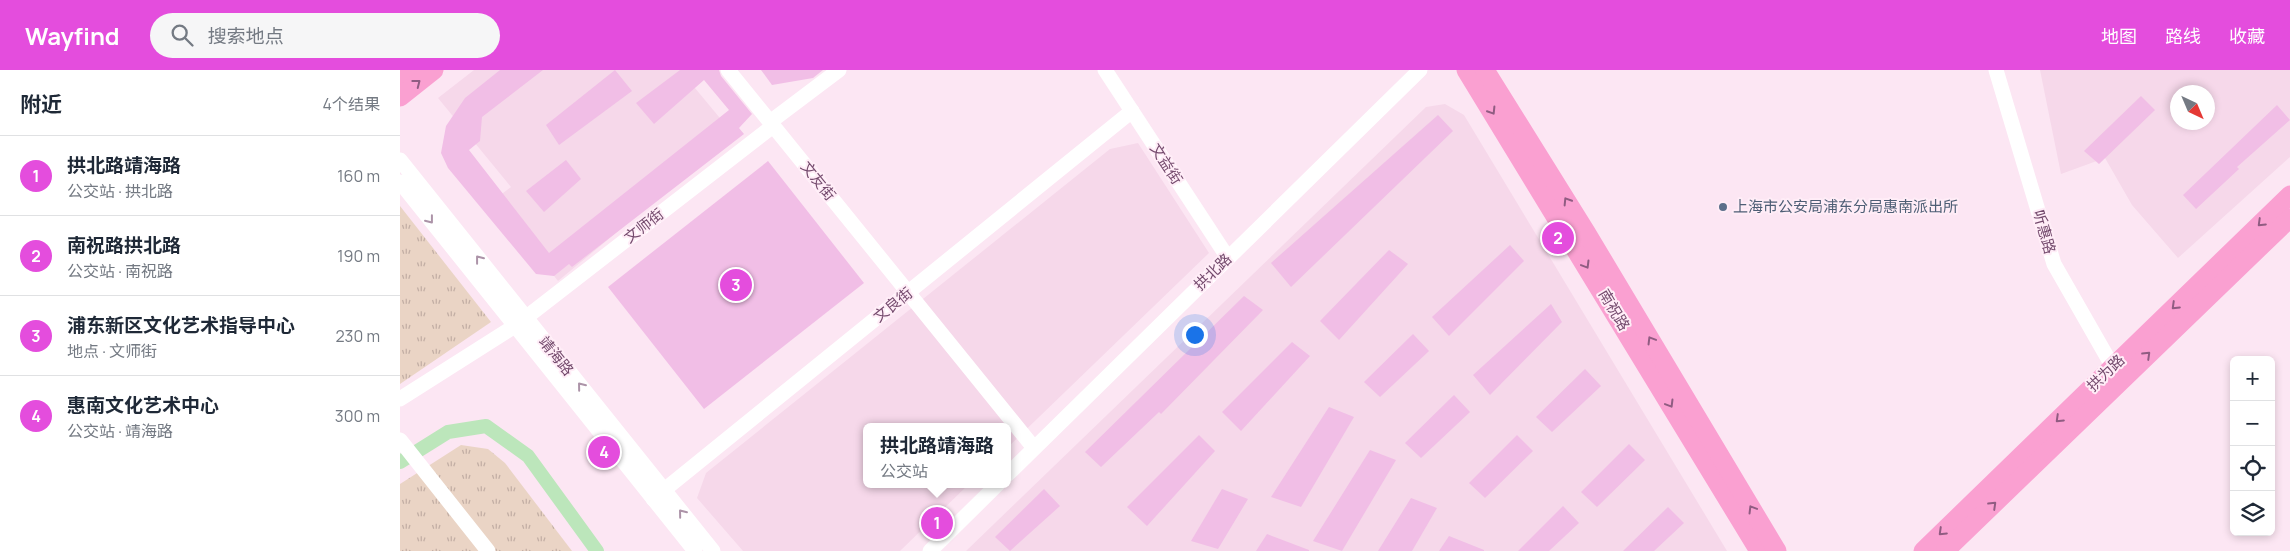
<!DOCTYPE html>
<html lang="zh">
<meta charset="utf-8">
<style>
:root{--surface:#fff;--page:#f6f6f7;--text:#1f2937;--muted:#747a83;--line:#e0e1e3;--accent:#e44ddd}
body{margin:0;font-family:Manrope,"Noto Sans SC",sans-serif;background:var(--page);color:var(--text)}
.controls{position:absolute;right:15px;bottom:15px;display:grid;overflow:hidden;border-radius:8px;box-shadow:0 2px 8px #0003}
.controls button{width:45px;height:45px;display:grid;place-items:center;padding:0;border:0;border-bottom:1px solid var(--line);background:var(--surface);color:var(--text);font:25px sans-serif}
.compass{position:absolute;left:1770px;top:15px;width:45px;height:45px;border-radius:50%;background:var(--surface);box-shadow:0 2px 8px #0003;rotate:136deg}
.you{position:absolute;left:794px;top:264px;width:18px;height:18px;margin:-12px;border:4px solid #fff;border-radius:50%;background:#1a73e8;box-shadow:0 0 0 8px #1a73e833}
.badge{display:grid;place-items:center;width:32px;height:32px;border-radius:50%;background:var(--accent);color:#fff;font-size:16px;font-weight:700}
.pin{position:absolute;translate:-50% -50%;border:2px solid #fff;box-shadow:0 1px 5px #0006}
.popup{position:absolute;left:463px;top:353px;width:148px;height:65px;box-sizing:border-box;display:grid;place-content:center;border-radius:8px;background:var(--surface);filter:drop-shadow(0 1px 4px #0005);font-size:16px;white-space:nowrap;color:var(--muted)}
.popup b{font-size:19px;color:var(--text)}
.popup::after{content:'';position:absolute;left:50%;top:100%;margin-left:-10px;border:10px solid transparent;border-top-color:var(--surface)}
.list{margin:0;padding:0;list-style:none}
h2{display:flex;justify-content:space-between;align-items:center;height:65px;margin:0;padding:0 20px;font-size:21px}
h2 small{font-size:16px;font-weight:400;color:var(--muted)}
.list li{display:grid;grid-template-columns:32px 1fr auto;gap:15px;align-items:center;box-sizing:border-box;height:80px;padding:0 20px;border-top:1px solid var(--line)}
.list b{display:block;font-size:19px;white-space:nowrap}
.list p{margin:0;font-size:16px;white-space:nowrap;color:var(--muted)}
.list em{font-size:16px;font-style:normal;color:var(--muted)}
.icon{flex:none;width:28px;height:28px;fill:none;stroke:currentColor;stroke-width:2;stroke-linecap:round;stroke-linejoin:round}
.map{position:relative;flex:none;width:1890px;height:481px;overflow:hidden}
header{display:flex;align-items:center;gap:30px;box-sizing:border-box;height:70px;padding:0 25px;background:var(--accent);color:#fff}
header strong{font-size:24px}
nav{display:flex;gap:28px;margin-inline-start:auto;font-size:18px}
.search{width:350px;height:45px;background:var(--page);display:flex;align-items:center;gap:12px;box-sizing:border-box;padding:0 18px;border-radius:28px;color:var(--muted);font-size:19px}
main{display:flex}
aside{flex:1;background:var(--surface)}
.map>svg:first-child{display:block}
.residential{fill:#f6d8ea;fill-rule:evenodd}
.grass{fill:url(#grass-tufts)}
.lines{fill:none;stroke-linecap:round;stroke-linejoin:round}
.canal{stroke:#bce6bb;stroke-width:14}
.building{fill:#f1bee6}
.minor{stroke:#fff;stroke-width:15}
.major{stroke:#faa0d1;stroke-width:19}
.oneway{stroke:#905c82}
.oneway2{stroke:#ac93a8}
.service-dot{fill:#5c6f8a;stroke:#ffedf7;stroke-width:2}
.labels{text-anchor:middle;stroke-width:4;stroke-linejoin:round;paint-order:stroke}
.street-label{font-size:15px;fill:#754b6e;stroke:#ffedf7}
.service-label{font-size:15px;fill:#4e5e75;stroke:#ffedf7;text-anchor:start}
</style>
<header>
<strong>Wayfind</strong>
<div class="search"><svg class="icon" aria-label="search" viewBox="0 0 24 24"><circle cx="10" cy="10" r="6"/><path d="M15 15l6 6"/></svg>搜索地点</div>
<nav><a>地图</a><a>路线</a><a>收藏</a></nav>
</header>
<main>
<aside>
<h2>附近<small>4个结果</small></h2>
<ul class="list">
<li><span class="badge">1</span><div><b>拱北路靖海路</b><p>公交站 · 拱北路</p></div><em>160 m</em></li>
<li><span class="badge">2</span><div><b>南祝路拱北路</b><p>公交站 · 南祝路</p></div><em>190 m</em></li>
<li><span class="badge">3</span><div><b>浦东新区文化艺术指导中心</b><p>地点 · 文师街</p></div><em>230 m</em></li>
<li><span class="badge">4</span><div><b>惠南文化艺术中心</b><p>公交站 · 靖海路</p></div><em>300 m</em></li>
</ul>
</aside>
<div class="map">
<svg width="1890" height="481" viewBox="0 0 1890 481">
<defs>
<pattern id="grass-tufts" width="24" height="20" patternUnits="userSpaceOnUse" patternTransform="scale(1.25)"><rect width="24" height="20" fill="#ead4c5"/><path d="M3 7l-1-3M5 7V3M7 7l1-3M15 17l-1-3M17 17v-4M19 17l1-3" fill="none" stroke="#c2aea4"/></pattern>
</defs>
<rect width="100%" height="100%" fill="#fce6f3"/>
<g class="residential">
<path d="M74 0H280L334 65 158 211 95 129 111 117 38 28Z"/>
<path d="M1640 0H1890V87L1778 188 1732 135 1705 88 1661 104ZM1778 22H1808V52H1778Z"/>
<path d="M1045 34 1064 45 1327 481H566L1026 37Z"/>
<path d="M738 73 809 183 607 378V357H467V414H569L500 481H343L297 428 306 403 710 79Z"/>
</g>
<g class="grass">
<path d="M0 136 91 252 0 314Z"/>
<path d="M61 375 88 379 105 393 172 481H0V414Z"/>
</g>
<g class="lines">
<path class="canal" d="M0 392 48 362 86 356 128 386 197 481"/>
</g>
<g class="building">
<path d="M100 0H143L82 47 80 71 69 80 149 183 329 40 304 10 254 54 236 33 280 0H319L321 6 352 44 339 58 344 64 172 197 169 194 154 206 136 204 48 98 41 83 46 56 65 28Z"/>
<path d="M215 0 232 21 159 75 146 55Z"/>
<path d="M361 0H423L413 8 372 15Z"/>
<path d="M1741 26 1755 40 1699 94 1684 81Z"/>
<path d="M1877 35 1890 50 1837 97 1839 99 1796 139 1783 125Z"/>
<path d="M1038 45 1053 61 891 217 871 193Z"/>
<path d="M166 90 181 109 144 142 126 121Z"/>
<path d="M368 91 464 213 304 339 208 217Z"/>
<path d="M1110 175 1124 191 1049 266 1032 247Z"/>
<path d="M989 180 1008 194 939 270 920 251Z"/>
<path d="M844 226 863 240 761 344 759 342 701 397 685 382Z"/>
<path d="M1151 234 1162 252 1090 325 1073 305Z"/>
<path d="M1013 264 1029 281 980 327 964 312Z"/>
<path d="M892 272 910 286 841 361 822 342Z"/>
<path d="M1185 299 1201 316 1152 362 1136 347Z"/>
<path d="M1054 325 1070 342 1021 388 1005 373Z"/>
<path d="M929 337 954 347 901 437 871 427Z"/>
<path d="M799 365 815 381 747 456 727 437Z"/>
<path d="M1117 365 1133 381 1085 428 1069 413Z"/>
<path d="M1229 374 1245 390 1197 437 1181 422Z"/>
<path d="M970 380 996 390 942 481 913 471Z"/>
<path d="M644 419 660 436 610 481 595 467Z"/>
<path d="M822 419 848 429 818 479 791 471Z"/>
<path d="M1011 428 1037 438 1012 481H978Z"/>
<path d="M1163 436 1179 453 1149 481H1118Z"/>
<path d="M1268 437 1284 453 1254 481H1223Z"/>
<path d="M867 464 909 480V481H856Z"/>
<path d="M1049 466 1084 480V481H1039Z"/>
</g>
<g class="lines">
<g class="minor">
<path d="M328 0 634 378"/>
<path d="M705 0 828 188"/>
<path d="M1596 0 1654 194 1718 306"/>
<path d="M370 52 439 0"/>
<path d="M0 90 313 481"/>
<path d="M0 112 295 481"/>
<path d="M0 329 115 256 373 56"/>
<path d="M0 370 88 481"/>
<path d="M607 405 1020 0"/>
<path d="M253 429 732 41"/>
<path d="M530 481 598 414"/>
</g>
<g class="major">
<path d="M1066 0 1359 481"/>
<path d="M1085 0 1186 162 1377 481"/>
<path d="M0 8 10 0"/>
<path d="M0 27 34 0"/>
<path d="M1523 481 1890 125"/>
<path d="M1545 481 1890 148"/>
</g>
</g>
<defs><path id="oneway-chevron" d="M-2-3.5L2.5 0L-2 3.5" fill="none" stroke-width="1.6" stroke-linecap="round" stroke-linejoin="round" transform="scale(1.25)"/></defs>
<g class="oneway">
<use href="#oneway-chevron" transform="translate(17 13) rotate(-38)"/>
<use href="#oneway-chevron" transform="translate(1092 41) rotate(58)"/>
<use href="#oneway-chevron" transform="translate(1167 131) rotate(-122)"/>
<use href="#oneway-chevron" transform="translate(1861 153) rotate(136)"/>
<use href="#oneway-chevron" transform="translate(1186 195) rotate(59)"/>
<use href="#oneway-chevron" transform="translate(1775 236) rotate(136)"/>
<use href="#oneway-chevron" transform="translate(1251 270) rotate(-121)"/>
<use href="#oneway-chevron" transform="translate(1747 285) rotate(-44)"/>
<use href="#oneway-chevron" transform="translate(1270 334) rotate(59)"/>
<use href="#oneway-chevron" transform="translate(1659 349) rotate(136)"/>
<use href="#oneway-chevron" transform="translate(1593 435) rotate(-44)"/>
<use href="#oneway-chevron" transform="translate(1352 439) rotate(-121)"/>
<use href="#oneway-chevron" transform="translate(1542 462) rotate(136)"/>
</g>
<g class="oneway2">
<use href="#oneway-chevron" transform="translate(30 150) rotate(52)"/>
<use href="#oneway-chevron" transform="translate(79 189) rotate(-128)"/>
<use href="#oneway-chevron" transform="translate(181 316) rotate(-129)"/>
<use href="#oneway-chevron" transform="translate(282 443) rotate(-129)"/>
</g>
<circle class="service-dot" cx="1323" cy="137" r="5"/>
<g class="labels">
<g class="street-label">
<text transform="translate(766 94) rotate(57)" y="5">文益街</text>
<text transform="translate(418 111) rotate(51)" y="5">文友街</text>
<text transform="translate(244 156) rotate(-38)" y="5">文师街</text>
<text transform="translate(1644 162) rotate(74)" y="5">听惠路</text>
<text transform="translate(813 202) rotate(-44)" y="5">拱北路</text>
<text transform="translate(493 235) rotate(-39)" y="5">文良街</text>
<text transform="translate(1214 240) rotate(59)" y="5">南祝路</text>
<text transform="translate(156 286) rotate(51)" y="5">靖海路</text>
<text transform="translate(1706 303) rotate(-44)" y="5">拱为路</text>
</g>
<g class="service-label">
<text x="1333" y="142">上海市公安局浦东分局惠南派出所</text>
</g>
</g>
</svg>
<div class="controls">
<button>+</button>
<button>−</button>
<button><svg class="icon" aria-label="locate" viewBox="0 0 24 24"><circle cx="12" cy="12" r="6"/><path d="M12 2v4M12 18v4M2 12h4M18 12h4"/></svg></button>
<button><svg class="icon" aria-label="layers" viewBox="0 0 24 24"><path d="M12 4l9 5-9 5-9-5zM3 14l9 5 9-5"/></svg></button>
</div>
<svg class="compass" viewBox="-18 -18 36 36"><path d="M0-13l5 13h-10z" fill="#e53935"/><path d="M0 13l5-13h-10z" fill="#747a83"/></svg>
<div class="you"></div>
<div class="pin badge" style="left:537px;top:453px">1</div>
<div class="popup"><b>拱北路靖海路</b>公交站</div>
<div class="pin badge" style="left:1158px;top:168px">2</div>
<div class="pin badge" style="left:336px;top:215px">3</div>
<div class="pin badge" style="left:204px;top:382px">4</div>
</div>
</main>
